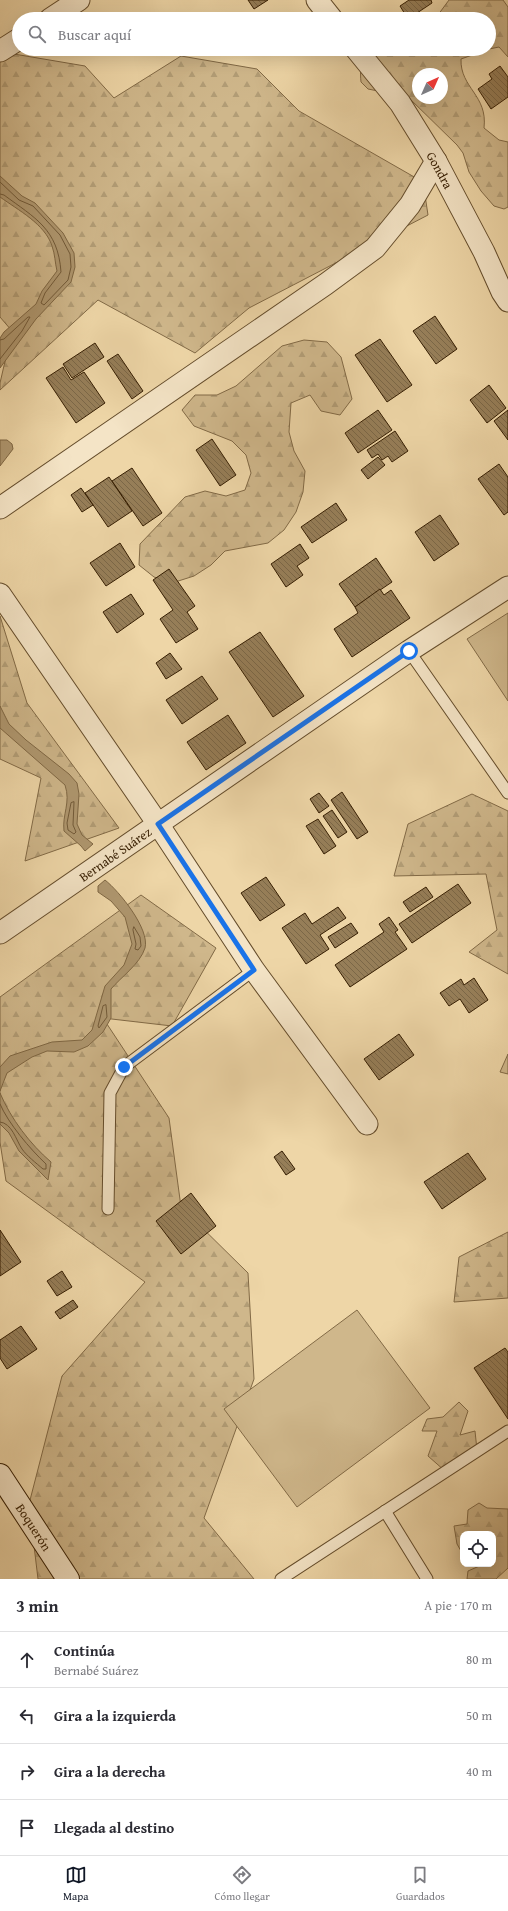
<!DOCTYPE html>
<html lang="es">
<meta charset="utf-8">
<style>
:root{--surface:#fff;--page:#f7f7f7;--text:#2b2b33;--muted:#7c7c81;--line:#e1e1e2;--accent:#111827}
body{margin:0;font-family:"Gentium Book Plus",serif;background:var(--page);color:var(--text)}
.controls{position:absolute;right:12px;bottom:12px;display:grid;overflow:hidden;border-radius:8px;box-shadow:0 4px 16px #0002}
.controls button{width:36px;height:36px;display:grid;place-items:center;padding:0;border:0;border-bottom:1px solid var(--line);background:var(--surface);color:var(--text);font:20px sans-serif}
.compass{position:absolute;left:412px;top:68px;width:36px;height:36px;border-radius:50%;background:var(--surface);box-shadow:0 4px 16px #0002;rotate:45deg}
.stop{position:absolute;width:12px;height:12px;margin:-9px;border:3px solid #1a73e8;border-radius:50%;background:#fff}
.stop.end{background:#1a73e8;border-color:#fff;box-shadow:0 1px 4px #0008}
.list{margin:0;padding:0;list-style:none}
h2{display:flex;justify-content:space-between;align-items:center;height:52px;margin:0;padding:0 16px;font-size:17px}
h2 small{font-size:13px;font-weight:400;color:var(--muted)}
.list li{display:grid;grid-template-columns:26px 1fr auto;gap:12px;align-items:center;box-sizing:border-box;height:56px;padding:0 16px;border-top:1px solid var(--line)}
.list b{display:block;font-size:15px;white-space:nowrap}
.list p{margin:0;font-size:13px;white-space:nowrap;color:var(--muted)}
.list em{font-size:13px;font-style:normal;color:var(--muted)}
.icon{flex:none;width:22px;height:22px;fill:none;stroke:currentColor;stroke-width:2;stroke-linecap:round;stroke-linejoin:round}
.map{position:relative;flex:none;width:508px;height:1579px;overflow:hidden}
.search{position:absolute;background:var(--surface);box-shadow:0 4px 16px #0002;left:12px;right:12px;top:12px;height:44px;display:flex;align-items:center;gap:10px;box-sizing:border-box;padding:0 14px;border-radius:22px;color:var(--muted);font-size:15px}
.sheet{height:276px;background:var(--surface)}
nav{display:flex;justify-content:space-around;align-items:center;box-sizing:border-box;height:56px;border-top:1px solid var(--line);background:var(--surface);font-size:11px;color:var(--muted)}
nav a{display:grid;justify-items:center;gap:2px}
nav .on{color:var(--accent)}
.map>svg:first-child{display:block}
.forest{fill:url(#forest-firs);stroke:#826a46;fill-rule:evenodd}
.pitch{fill:#cfb78b;stroke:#826a46}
.water{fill:#af976f;stroke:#7f6743}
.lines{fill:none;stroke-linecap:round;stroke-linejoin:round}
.shore{stroke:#725a38;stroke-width:1}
.building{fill:url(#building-back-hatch);stroke:#361e02}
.lane-casing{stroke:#644c2b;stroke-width:13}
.street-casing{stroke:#644c2b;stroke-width:23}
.secondary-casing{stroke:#361e02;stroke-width:24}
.lane{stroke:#f4e4c6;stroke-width:11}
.street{stroke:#f4e4c6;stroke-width:21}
.secondary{stroke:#f4e4c6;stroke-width:22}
.route{stroke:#1a73e8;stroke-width:5}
.labels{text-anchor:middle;stroke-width:4;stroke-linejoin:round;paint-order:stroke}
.street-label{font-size:13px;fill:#361e02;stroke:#f4e4c6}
</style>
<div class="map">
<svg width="508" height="1579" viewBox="0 0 508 1579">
<defs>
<pattern id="forest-firs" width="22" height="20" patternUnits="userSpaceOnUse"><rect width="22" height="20" fill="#cfb78b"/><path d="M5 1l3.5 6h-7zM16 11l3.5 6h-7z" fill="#b29d76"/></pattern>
<pattern id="building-back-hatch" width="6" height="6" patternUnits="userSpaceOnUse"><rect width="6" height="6" fill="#967e58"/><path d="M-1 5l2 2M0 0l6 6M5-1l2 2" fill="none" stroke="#7b6747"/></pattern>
</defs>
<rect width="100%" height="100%" fill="#eed6a7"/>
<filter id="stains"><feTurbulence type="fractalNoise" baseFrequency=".005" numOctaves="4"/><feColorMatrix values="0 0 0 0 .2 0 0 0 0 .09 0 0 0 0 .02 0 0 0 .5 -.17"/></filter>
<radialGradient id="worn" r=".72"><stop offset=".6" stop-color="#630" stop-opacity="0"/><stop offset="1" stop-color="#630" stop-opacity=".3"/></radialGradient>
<g class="forest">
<path d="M449 0H503L508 7V57L499 47 489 49V19H435Z"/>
<path d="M366 49H489L461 59C460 88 488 95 484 128L499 140 508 142V207L504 209 494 206 481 191 469 172 463 153 457 145 408 97 368 89 361 82C360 73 360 56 366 49ZM418 74H442V98H418Z"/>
<path d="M8 53 85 66 114 98 181 56 257 69 299 111 423 182 428 215 249 308 195 353 98 300 0 390V383L12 331 0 317V59Z"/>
<path d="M304 340 327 342 341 357 352 399 340 415 321 411 310 395 291 403 289 432 294 451 305 471 303 492 296 512 284 530 268 543 225 551 211 565 194 576 172 583 154 577 139 565 140 544 185 497 205 491 226 496 245 490 251 473 246 455 232 441 194 426 182 410 195 395H217L236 386 282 346Z"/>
<path d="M0 616 27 703 119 828 25 861 41 778 0 759Z"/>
<path d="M472 794 508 811V974L469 952 497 930 486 874 394 876 408 824Z"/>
<path d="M141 895 216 948 172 1026 103 1018 169 1118 181 1207 248 1273 254 1379 204 1518 254 1579H38L29 1504 62 1376 145 1282 6 1181 0 1142V997Z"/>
<path d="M508 1054V1074L500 1072Z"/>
<path d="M508 1232V1298L454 1302 459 1257Z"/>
<path d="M459 1402 468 1411 460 1435 475 1431 477 1450 445 1471 428 1456 437 1431H422L427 1419 443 1417Z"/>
<path d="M479 1503 487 1508 508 1509V1568L496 1579H467L468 1571 484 1564H493V1534H463V1550L461 1551 457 1544 454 1526 467 1524 468 1510Z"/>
</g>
<g class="pitch">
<path d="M508 613V701L467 639Z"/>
<path d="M357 1310 430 1408 297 1507 224 1409Z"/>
</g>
<g class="water">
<path d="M0 176 22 196 35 203 63 233 74 253 75 267 71 282 36 319 0 368V338L4 332 36 304 42 291 57 271C55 263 55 254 52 246 45 224 18 210 0 197Z"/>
<path d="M0 440H7L12 444 13 449 0 466Z"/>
<path d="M0 706 9 724 26 740 69 774 77 783 79 794 77 824 82 835 93 844 85 851 81 846 64 831C62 814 71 803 65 785L0 728Z"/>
<path d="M105 880C119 891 150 929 145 948 140 964 121 977 111 989V1018L103 1032 88 1046 74 1052 47 1051 32 1057 7 1073 0 1091V1067L10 1056 52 1042 82 1040 92 1030 105 986 124 965 132 944 125 917 111 901 98 892V886Z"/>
<path d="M0 1093C11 1119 30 1144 51 1162L48 1180 19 1151 9 1133 0 1124Z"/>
</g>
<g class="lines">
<g class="shore">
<path d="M0 182 19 200 33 206 60 235 70 254 71 267 68 280 44 305 41 303 45 293 61 272C58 229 35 218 4 195L0 194"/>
<path d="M0 340 4 339 28 317H30L22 331 0 359"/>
<path d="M74 802 73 825 76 832 74 834 68 830 67 823 71 803Z"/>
<path d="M134 927 140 937 141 946 138 950 135 949 136 944 133 930Z"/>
<path d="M106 1005 107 1017 99 1028 98 1026 103 1006Z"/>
<path d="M0 1104C8 1123 30 1149 46 1164V1169H43C36 1163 27 1156 22 1149 16 1140 12 1123 0 1122"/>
</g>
</g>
<g class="building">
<path d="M248 0H268L254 9Z"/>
<path d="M409 0H431L432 3 408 19 400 6Z"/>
<path d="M500 66 508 77V97L491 109 478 89 492 79 489 74Z"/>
<path d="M435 316 457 349 436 364 413 331Z"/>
<path d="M380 339 412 385 387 402 355 355Z"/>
<path d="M95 343 104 357 72 378 63 364Z"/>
<path d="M118 354 143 391 132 399 107 361Z"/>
<path d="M63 367 71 380 84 372 105 403 76 423 46 378Z"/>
<path d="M489 385 506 408 487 423 470 400Z"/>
<path d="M378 410 392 430 358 453 345 433Z"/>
<path d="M508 410V440L494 421Z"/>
<path d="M395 431 408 451 392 462 388 456 382 460 378 454 372 458 367 450Z"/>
<path d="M212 439 236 475 220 486 196 450Z"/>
<path d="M378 457 385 465 368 479 361 470Z"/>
<path d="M499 464 508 477V512L504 515 478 479Z"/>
<path d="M132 468 162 513 143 526 112 481Z"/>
<path d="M109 477 132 511 108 527 85 493Z"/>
<path d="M81 488 93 505 82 512 71 495Z"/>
<path d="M336 503 347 520 312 543 301 527Z"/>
<path d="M440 515 459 544 434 561 415 532Z"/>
<path d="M120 543 135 567 106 586 90 563Z"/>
<path d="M300 544 309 558 297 566 303 575 286 587 271 564Z"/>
<path d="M376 558 392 582 355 607 339 584Z"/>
<path d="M169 569 195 606 187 612 198 629 176 643 160 619 173 610 153 580Z"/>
<path d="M380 589 384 595 391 590 410 618 352 657 334 629 358 613 355 607Z"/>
<path d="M131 594 144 614 117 633 103 612Z"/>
<path d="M260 632 304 696 273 717 229 652Z"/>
<path d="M170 653 182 669 166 679 156 663Z"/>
<path d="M202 676 218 699 182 724 166 700Z"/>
<path d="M228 715 246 743 206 770 187 742Z"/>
<path d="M342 792 368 832 357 839 331 800Z"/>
<path d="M319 793 329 806 319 813 310 799Z"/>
<path d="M332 810 347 832 338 838 323 816Z"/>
<path d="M318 819 336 846 324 854 306 826Z"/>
<path d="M266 877 285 905 260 921 241 893Z"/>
<path d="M458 884 471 903 412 943 399 924Z"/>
<path d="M426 887 433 897 410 912 403 902Z"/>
<path d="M338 907 346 918 320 935 329 949 306 964 282 928 305 913 312 924Z"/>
<path d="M389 917 398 930 395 932 407 949 350 987 335 965 384 932 379 924Z"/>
<path d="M351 923 358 933 335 948 328 937Z"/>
<path d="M474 978 488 1000 469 1013 460 999 449 1006 440 993 461 979 464 985Z"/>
<path d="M399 1034 414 1055 379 1080 364 1059Z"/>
<path d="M282 1151 295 1169 286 1175 274 1157Z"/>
<path d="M468 1153 486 1179 442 1209 424 1182Z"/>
<path d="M191 1193 216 1226 181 1254 156 1221Z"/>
<path d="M0 1230 21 1262 0 1276Z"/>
<path d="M62 1271 72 1287 57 1296 47 1281Z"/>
<path d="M73 1300 78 1307 60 1319 55 1312Z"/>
<path d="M21 1326 37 1349 7 1369 0 1358V1340Z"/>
<path d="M505 1348 508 1352V1419L474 1368Z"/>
</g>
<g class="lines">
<g class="lane-casing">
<g id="lane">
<path d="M409 651 508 793"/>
<path d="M108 1209 110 1093 124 1067 254 970"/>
<path d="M385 1511 427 1579"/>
<path d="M281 1579 508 1431"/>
</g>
</g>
<g class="street-casing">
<g id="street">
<path d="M317 0 332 19"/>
<path d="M50 19 79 0"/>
<path d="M356 49 400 103 436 161 484 252 502 292 508 301"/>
<path d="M0 51 19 39"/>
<path d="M0 508 326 284 375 248 410 205 436 161"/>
<path d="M0 594 158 824 254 970 367 1124"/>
<path d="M0 933 409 651 508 587"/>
</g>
</g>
<g class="secondary-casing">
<path id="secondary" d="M0 1475 68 1579"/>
</g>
<use href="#lane" class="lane"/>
<use href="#street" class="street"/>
<use href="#secondary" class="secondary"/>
</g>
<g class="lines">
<path class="route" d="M124 1067 254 970 158 824 409 651"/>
</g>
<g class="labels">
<g class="street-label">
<text transform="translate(440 170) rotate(61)" y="5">Gondra</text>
<text transform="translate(115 854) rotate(-35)" y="5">Bernabé Suárez</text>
<text transform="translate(34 1527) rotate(57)" y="5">Boquerón</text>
</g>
</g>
<rect width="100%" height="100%" filter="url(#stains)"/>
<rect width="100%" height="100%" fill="url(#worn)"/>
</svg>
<div class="controls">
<button><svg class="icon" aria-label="locate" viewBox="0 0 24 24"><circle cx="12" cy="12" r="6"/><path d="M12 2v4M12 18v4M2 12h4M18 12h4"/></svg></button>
</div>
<svg class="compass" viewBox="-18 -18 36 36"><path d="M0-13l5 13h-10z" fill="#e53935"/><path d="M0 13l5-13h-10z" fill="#7c7c81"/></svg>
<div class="stop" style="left:409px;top:651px"></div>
<div class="stop end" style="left:124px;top:1067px"></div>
<div class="search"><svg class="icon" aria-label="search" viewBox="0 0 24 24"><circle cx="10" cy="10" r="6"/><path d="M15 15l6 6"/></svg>Buscar aquí</div>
</div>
<section class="sheet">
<h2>3 min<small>A pie · 170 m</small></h2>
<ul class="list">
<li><svg class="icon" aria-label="ahead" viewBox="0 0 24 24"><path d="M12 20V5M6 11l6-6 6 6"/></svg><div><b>Continúa</b><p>Bernabé Suárez</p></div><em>80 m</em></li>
<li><svg class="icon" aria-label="left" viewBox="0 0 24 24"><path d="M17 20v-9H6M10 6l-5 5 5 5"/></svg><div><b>Gira a la izquierda</b></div><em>50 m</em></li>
<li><svg class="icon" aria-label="right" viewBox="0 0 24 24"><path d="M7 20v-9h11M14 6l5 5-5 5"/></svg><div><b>Gira a la derecha</b></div><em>40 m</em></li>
<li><svg class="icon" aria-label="arrive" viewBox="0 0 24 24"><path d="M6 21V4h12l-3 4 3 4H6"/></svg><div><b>Llegada al destino</b></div></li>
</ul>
</section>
<nav>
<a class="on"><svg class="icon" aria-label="map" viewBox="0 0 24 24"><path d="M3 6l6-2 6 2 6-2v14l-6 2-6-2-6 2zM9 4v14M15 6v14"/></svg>Mapa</a>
<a><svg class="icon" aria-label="directions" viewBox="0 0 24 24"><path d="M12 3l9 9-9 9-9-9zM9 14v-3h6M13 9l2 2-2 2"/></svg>Cómo llegar</a>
<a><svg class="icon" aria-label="saved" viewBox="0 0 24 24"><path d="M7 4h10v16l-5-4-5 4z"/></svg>Guardados</a>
</nav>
